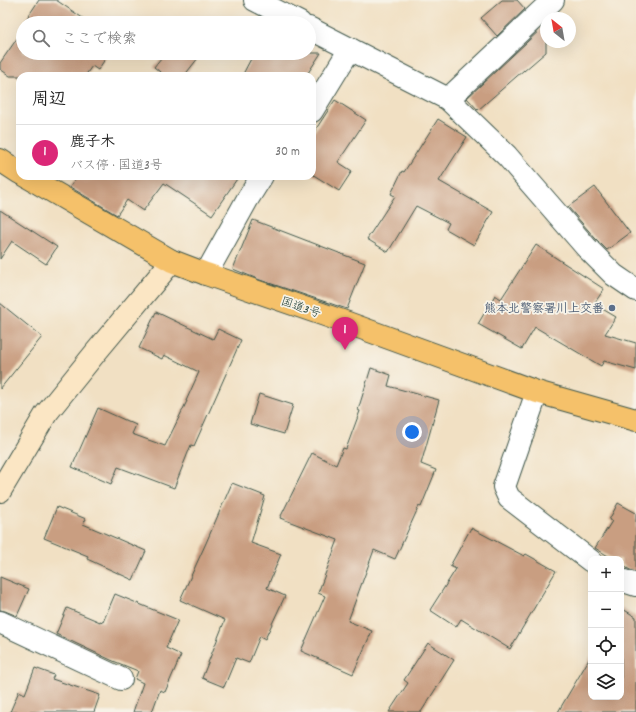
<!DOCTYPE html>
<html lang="ja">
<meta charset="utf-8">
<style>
:root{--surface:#fff;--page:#f6f6f6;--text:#222;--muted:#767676;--line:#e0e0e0;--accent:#db2777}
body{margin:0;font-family:Dekko,"Klee One",sans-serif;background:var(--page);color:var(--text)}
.controls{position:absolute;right:12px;bottom:12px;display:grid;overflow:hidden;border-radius:8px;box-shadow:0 4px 16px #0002}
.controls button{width:36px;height:36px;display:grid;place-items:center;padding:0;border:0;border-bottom:1px solid var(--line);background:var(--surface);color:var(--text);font:20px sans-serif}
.compass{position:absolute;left:540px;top:12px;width:36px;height:36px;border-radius:50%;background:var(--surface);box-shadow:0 4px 16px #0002;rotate:329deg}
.you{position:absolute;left:412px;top:432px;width:14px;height:14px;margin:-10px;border:3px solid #fff;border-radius:50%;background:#1a73e8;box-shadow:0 0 0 6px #1a73e833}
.badge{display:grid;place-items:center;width:26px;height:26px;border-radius:50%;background:var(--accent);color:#fff;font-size:13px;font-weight:700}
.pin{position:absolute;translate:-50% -33px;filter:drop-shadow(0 1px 2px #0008)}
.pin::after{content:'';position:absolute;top:21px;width:14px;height:12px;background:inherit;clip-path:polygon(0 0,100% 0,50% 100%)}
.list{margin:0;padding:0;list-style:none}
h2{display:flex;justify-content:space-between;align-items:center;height:52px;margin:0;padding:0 16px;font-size:17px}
h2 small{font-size:13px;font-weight:400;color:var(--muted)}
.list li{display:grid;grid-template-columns:26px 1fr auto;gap:12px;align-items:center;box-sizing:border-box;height:56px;padding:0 16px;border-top:1px solid var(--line)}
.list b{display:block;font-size:15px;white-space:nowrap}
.list p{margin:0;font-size:13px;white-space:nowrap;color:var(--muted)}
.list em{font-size:13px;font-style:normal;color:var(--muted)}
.icon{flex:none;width:22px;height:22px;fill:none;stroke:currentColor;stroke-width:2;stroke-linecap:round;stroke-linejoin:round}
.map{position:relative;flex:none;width:636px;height:712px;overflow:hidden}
.search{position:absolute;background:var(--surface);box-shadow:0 4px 16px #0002;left:16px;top:16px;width:300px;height:44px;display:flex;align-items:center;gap:10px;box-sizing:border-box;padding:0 14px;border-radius:22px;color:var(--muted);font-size:15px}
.panel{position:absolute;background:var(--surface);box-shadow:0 4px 16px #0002;left:16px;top:72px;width:300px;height:108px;border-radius:12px}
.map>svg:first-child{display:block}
.building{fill:#c99e81}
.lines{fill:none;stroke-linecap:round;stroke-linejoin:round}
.street-casing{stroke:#3e5549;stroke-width:24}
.secondary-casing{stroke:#3e5549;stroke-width:24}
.highway-casing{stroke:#3e5549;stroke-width:24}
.street{stroke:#fff;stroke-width:22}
.secondary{stroke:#fbe6c4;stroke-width:22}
.highway{stroke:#f5c16b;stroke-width:22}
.service-dot{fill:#5c6f8a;stroke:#f7f3e8;stroke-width:1.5}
.labels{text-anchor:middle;stroke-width:3.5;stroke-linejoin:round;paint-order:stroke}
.street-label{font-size:12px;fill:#1f3d34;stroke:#f7f3e8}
.service-label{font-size:12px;font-weight:bold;fill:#4e5e75;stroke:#f7f3e8;text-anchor:end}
</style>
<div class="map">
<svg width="636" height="712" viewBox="0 0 636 712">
<rect width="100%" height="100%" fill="#f7f3e8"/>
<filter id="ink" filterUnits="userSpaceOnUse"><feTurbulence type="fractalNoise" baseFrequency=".025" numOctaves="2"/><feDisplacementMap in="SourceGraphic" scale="8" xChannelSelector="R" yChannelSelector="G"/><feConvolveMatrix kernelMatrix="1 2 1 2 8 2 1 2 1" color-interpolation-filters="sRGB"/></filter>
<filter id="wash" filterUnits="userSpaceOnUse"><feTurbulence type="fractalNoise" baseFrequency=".012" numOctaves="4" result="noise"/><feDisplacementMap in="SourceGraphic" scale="16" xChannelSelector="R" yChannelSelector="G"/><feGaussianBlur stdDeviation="0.9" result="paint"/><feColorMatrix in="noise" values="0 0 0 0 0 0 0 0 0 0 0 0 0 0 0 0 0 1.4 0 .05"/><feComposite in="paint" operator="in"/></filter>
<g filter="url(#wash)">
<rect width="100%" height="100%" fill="#f1e0c3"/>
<g id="blocks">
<g class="building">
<path d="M39 0H56L90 23H27L25 21Z"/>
<path d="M502 0H517L525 9 497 36 481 18Z"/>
<path d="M542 28 546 33V52L524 71V70L478 110 467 98Z"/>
<path d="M23 30V53H109L98 70 92 66 85 76H10L0 69V63Z"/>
<path d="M165 53H202L184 76H165L154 67Z"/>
<path d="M254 53H321L306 76H242Z"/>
<path d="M335 100 366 120 338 162 352 171 339 191 312 174V135Z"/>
<path d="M438 119 467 137 439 181 493 212 474 245 446 229 449 223 416 206 388 252 367 239 395 196 391 194 402 171 404 172Z"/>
<path d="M77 176H239L212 215 164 183 143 211 127 200 117 215 70 187Z"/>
<path d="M595 187 630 233 607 250 595 238 568 207Z"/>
<path d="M0 210 57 247 46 264 12 241 0 259Z"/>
<path d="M253 220 365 263 347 309 260 280 233 269Z"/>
<path d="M536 245 604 289 594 304 616 317 605 334 636 343V370L604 361 601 366 535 327 522 349 478 324 495 295 501 299Z"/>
<path d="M0 303 42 337 0 389Z"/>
<path d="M156 312 213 339 218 329 241 340 194 446 191 445 174 488 118 467 111 484 72 467 98 408 136 425 132 434 165 446 187 401H186L199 372 164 355 162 359 139 348Z"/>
<path d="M371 368 391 375 388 386 439 400 421 464 436 470 421 507 419 506 395 559 374 550 348 621 372 631 353 674 301 651 325 596 318 593 338 540 280 518 312 453 336 465 343 448 346 449 360 411 358 410Z"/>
<path d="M259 394 293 405 284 434 250 424Z"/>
<path d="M232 483 265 496 251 543 281 554 267 588 285 596 265 639 260 636 249 663 236 658 224 687 202 678 225 620 180 600 206 543Z"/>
<path d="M618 503 636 513V572L630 570 621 564V559H613L595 548 612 521 609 520Z"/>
<path d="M57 507 86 519 83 524 146 551 133 580 87 559 88 556 44 538Z"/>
<path d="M471 528 524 556 526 554 556 571 510 649 461 619 456 627 430 610 456 569 450 566Z"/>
<path d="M0 577 29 589 17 616 5 611 0 610Z"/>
<path d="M115 594 178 620 166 648 181 655 165 692 160 690 152 712H133L143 683 135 679 138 671 111 660 56 634 67 608 100 622V621L103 622Z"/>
<path d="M621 608 636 617V712H558L591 656V697H621Z"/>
<path d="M428 643 454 660 421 712H389L408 683 404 680Z"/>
<path d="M35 668 54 675 52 679 100 695 94 712H10L19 691 25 694Z"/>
</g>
</g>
</g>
<g filter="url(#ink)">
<use href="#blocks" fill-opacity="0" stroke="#3e5549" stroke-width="1"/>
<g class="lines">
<g class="street-casing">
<g id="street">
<path d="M255 0 300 23"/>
<path d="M309 28 448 99 507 156 586 247 614 275 636 290"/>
<path d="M448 99 553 0"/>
<path d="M312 111 350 49"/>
<path d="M206 274 247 200 262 176"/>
<path d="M537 392 504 487 509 498 591 561"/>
<path d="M621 580 636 585"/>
<path d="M0 622 121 679"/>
</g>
</g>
<g class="secondary-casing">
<path id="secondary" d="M0 491 46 414 96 352 172 261"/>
</g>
<g class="highway-casing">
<g id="highway">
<path d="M0 160 20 173"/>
<path d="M26 176 172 261 206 274 345 322 537 392 636 420"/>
</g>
</g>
<use href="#street" class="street"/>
<use href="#secondary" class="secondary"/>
<use href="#highway" class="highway"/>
</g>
</g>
<circle class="service-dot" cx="612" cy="308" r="4"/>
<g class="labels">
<g class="street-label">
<text transform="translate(301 307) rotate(19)" y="4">国道3号</text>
</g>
<g class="service-label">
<text x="604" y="312">熊本北警察署川上交番</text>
</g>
</g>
</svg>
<div class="controls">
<button>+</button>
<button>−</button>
<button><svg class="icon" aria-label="locate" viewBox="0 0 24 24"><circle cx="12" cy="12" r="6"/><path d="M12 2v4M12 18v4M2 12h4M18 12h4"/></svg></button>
<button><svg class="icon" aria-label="layers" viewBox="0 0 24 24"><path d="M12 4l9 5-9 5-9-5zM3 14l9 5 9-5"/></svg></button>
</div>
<svg class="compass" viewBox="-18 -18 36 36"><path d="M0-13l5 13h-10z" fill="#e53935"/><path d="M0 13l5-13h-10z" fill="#767676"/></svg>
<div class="you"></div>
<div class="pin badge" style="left:345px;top:350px">1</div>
<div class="search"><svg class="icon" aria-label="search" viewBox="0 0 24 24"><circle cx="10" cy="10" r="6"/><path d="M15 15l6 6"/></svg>ここで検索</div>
<section class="panel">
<h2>周辺<small></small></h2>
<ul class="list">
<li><span class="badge">1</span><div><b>鹿子木</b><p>バス停 · 国道3号</p></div><em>30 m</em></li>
</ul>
</section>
</div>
